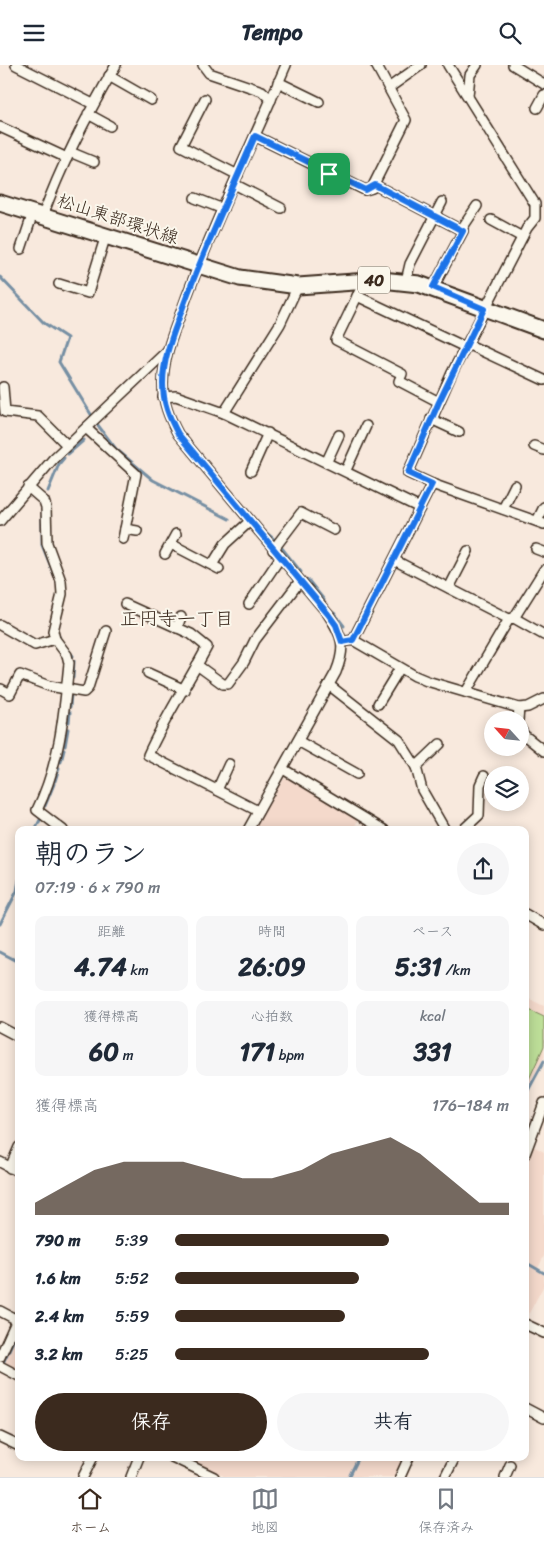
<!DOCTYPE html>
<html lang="ja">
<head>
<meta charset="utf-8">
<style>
  :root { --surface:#fff; --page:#f6f6f7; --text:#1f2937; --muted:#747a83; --line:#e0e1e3; --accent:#3b2a1e }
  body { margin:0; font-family:Sriracha,"Klee One",sans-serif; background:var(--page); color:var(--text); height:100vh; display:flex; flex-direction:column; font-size:19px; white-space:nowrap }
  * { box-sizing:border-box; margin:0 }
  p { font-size:16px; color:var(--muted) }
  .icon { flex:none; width:28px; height:28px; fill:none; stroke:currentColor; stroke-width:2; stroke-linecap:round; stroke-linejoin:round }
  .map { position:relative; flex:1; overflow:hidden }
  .details { position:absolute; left:15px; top:761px; width:514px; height:635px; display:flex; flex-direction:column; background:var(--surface); border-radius:10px; box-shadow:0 2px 12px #0003 }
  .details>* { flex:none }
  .needle { width:32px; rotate:297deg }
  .fabs { position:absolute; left:484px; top:646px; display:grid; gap:10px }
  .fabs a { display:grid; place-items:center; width:45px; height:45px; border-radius:50%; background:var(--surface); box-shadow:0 2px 12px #0003; font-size:25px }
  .pin { position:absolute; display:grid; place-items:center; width:42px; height:42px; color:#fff; margin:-21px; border-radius:10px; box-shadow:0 2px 8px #0006 }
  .round { display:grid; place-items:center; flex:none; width:52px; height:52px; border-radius:26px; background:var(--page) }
  .overview { display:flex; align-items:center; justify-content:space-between; height:85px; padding:0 20px }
  h1 { font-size:28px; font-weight:700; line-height:38px }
  .figures { display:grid; grid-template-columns:repeat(3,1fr); gap:8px; height:85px; padding:5px 20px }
  .figures div { display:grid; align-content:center; border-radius:10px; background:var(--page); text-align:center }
  .figures b { font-size:25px; font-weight:700 }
  .figures small { font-size:14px; font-weight:400 }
  .figures p { font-size:14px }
  .chart { height:140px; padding:10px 20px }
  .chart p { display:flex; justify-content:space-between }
  .chart svg { width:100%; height:90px; margin-top:5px; fill:var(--accent); opacity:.7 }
  .button { display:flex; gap:10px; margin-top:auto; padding:10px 20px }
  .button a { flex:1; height:58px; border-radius:30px; background:var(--accent); color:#fff; font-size:20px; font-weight:700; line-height:58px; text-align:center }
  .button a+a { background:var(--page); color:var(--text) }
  ul { padding:0 20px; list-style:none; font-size:16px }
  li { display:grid; grid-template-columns:80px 60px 1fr; align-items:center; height:38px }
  li i { height:12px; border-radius:6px; background:var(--accent) }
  header { display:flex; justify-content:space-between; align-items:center; height:65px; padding:0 20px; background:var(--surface); font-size:22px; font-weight:700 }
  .tabs { display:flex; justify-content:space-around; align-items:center; height:70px; border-top:1px solid var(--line); background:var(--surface); font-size:14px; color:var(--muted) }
  .tabs a { display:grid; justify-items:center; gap:2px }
  .tabs .current { color:var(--accent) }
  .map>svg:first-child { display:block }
</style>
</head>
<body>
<header><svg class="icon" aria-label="menu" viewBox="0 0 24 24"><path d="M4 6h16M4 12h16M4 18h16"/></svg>Tempo<svg class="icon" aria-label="search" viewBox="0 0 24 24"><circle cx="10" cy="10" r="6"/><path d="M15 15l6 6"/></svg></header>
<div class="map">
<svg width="544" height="1412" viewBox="0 0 544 1412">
  <rect width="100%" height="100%" fill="#f8e9dd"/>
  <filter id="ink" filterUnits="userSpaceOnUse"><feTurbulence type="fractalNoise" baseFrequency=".02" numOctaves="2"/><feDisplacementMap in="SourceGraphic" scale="10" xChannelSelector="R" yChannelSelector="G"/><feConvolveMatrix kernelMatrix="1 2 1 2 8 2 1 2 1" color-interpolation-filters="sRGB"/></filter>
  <g filter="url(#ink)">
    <!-- built -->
    <g fill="#f4d9cb">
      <polygon points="289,713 359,753 353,765 253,765 284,714"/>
      <polygon points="525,932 544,941 544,992 525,1027"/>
      <polygon points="533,1081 544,1087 544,1191 537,1205 544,1210 544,1220 525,1256 525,1098"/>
      <polygon points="19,1267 19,1308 3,1300"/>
      <polygon points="181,1393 405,1393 396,1412 226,1412"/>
    </g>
    <!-- green -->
    <polygon fill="#bdde98" stroke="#7c845b" points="525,943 544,952 544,981 525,1023"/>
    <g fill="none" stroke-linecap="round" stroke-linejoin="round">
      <!-- stream -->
      <g stroke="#768fa3" stroke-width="3">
        <polyline points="0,212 44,258 67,273 59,297 92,351"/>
        <polyline points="97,359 116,384 153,415 229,454"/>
        <polyline points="68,389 84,375"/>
        <polyline points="48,426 59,399 64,393"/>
        <polyline points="42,451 42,480 57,517"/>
        <polyline points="263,465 276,476"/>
        <polyline points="281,482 301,507"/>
        <polyline points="308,515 324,535"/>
        <polyline points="334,548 344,561"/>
        <polyline points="58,569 61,576 73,591"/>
        <polyline points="73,613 74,596"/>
        <polyline points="70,642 71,629"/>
        <polyline points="69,657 70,647"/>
        <polyline points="65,681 68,664"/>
        <polyline points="61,697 64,685"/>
        <polyline points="55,716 59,703"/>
        <polyline points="45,741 54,719"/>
        <polyline points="35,765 40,755"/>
        <polyline points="0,859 17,826 19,815"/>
        <polyline points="0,887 19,897"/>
        <polyline points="525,1031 544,996"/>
        <polyline points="525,1197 544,1208"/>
        <polyline points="2,1300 19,1263"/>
        <polyline points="349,1412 359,1392"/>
      </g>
      <!-- street casing -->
      <g stroke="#3b2a1e" stroke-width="12">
        <g id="street">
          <polyline points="16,0 93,39"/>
          <polyline points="203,0 209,8 262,26 271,35"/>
          <polyline points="448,0 535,139 535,153 527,163 452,308 408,408 432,419 544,459"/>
          <polyline points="513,0 544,19"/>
          <polyline points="109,11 151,35"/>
          <polyline points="278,17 319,37"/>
          <polyline points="390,22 421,0"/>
          <polyline points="468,31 470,10 477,0"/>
          <polyline points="205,34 181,81 238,110"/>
          <polyline points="537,43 544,30"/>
          <polyline points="88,49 110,61"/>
          <polyline points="0,62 67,93"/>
          <polyline points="255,71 365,125 372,123 406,55 376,0"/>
          <polyline points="70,87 94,97"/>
          <polyline points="234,119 281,143"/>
          <polyline points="375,120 463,166 433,223"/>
          <polyline points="195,133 223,144"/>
          <path d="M43,150C62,98 88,48 116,0"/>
          <polyline points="491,155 522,172"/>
          <polyline points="461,165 477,141"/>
          <polyline points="21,184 33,148"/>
          <polyline points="365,215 336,275 402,309 399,316 439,337"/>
          <polyline points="406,216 410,199 442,137"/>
          <polyline points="59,219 88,228 106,170"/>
          <polyline points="298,221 280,259 224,348 420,443"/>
          <polyline points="357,231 465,282"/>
          <polyline points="467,279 544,315"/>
          <polyline points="3,322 5,347 38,351 67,380"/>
          <polyline points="163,332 176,331 224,348"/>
          <polyline points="431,354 459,367"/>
          <polyline points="86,363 136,409 123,474"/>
          <polyline points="534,381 544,385"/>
          <polyline points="327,396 339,370"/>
          <polyline points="346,405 366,361"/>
          <polyline points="251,406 268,368"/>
          <path d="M28,422L44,436L46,442L47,478L61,516L62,529L53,566L55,574L67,590L69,598C64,649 60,698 37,745L63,765"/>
          <polyline points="503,444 515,420"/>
          <polyline points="0,456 54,393 167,286"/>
          <polyline points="537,456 544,442"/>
          <polyline points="125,464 137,466"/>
          <polyline points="171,479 219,504"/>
          <polyline points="536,484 544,487"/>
          <polyline points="273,485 301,448 334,465"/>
          <polyline points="165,489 176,469"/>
          <polyline points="394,495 509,554 466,627"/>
          <polyline points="212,500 225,479 249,457"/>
          <polyline points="449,523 468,486"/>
          <path d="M125,539L191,569L207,582C188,618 165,652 148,690L258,746"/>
          <polyline points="249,539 280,493"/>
          <polyline points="514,553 544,570"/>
          <polyline points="509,554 514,553 544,505"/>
          <polyline points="0,560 35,580 55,574"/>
          <polyline points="177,563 181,552"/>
          <polyline points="353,575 415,611 427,616 519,643 528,642 544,634"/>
          <polyline points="348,576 353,575 432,419"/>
          <polyline points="197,600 223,619 228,619 244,597 255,575 300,516"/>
          <polyline points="148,608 185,625"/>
          <polyline points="329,620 399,675 416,702 422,725 445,765"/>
          <polyline points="1,624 10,629 20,610 49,621 84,627 88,623 106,566"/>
          <polyline points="378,639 400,603"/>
          <polyline points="518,655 519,643"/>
          <polyline points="520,663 524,670 544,686"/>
          <polyline points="298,676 357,709"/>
          <polyline points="416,702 440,679"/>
          <polyline points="283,704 384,765"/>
          <polyline points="217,725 229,699"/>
          <path d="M248,765L336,607C346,582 343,571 328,549L178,369C169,352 163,338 163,319C163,288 177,260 187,231C216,153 253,77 286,0"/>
          <polyline points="463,765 479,750 480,720 484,711"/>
          <polyline points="525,849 544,860"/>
          <polyline points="0,962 19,972"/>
          <polyline points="525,1089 544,1038"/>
          <polyline points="0,1097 19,1107"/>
          <polyline points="10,1103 19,1082"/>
          <polyline points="0,1246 17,1255"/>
          <polyline points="525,1259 544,1268"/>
          <polyline points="0,1292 19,1250"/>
          <polyline points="0,1301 19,1311"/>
          <polyline points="525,1343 544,1353"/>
          <polyline points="0,1372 19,1381"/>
          <polyline points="172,1392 214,1412"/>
          <polyline points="83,1412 93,1392"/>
          <polyline points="131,1412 139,1392"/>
          <polyline points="400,1412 409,1392"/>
          <polyline points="445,1412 455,1392"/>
          <polyline points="505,1412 510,1400"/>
        </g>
      </g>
      <!-- primary casing -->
      <g stroke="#3b2a1e" stroke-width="19">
        <polyline id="primary" points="0,138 240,213 298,221 382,215 419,219 544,265"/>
      </g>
      <!-- street -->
      <use href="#street" stroke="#fbf7ec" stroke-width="9"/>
      <!-- primary -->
      <use href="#primary" stroke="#fbf7ec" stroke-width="15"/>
    </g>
  </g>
  <g fill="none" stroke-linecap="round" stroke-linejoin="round" filter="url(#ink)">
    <!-- route casing -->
    <g stroke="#fff" stroke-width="10">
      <path id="route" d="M255,71L366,125L375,120L463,166L433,222L484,244L439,337L408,408L432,419L353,575L342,577L336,560L328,549L178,369C169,352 163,338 163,319C163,290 175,265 184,239C205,182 231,127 255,71Z"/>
    </g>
    <!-- route -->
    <use href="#route" stroke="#1a73e8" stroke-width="6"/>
  </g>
  <g text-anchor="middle" stroke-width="4" stroke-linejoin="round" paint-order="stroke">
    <!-- shield labels -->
    <rect fill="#fbf7ec" stroke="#75685c" stroke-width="1" x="358" y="201.5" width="32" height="27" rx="4"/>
    <g font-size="16" font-weight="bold" fill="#3b2a1e">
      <text x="374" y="221">40</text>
    </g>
    <!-- street labels -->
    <g font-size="18" fill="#3b2a1e" stroke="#fbf7ec">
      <text transform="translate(118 154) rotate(18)" y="6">松山東部環状線</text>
    </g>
    <!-- neighbourhood labels -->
    <g font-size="19" fill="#3b2a1e" stroke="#fbf7ec">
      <text x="177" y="560">正円寺一丁目</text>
    </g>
  </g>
</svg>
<div class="fabs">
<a><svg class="needle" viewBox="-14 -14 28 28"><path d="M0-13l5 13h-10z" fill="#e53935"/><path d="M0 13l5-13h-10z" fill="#747a83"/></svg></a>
<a><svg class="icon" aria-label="layers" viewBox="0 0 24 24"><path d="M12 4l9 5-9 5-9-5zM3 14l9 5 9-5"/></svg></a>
</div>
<div class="pin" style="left:329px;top:109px;background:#1e9e55"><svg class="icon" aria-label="arrive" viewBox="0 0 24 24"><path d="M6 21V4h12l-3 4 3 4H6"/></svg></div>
<section class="details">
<div class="overview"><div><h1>朝のラン</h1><p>07:19 · 6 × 790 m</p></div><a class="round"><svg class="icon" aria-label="share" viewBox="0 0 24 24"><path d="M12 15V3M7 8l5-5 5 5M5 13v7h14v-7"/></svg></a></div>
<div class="figures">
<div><p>距離</p><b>4.74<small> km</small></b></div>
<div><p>時間</p><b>26:09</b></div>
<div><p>ペース</p><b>5:31<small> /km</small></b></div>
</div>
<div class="figures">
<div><p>獲得標高</p><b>60<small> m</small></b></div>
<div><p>心拍数</p><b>171<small> bpm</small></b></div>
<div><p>kcal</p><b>331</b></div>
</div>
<div class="chart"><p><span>獲得標高</span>176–184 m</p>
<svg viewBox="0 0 160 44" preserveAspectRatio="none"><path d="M0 44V38L10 30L20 22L30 18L40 18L50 18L60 22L70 26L80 26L90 22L100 14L110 10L120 6L130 14L140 26L150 38L160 38V44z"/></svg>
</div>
<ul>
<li><b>790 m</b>5:39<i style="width:64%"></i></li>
<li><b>1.6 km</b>5:52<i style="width:55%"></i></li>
<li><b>2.4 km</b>5:59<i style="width:51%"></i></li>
<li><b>3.2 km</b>5:25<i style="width:76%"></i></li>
</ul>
<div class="button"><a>保存</a><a>共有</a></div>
</section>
</div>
<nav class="tabs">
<a class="current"><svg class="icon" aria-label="home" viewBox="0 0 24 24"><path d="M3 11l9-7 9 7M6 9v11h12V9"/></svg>ホーム</a>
<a><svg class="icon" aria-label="map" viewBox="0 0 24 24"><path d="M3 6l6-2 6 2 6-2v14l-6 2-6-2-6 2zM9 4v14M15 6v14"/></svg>地図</a>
<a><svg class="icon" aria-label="saved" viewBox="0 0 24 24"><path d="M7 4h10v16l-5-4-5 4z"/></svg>保存済み</a>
</nav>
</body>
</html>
